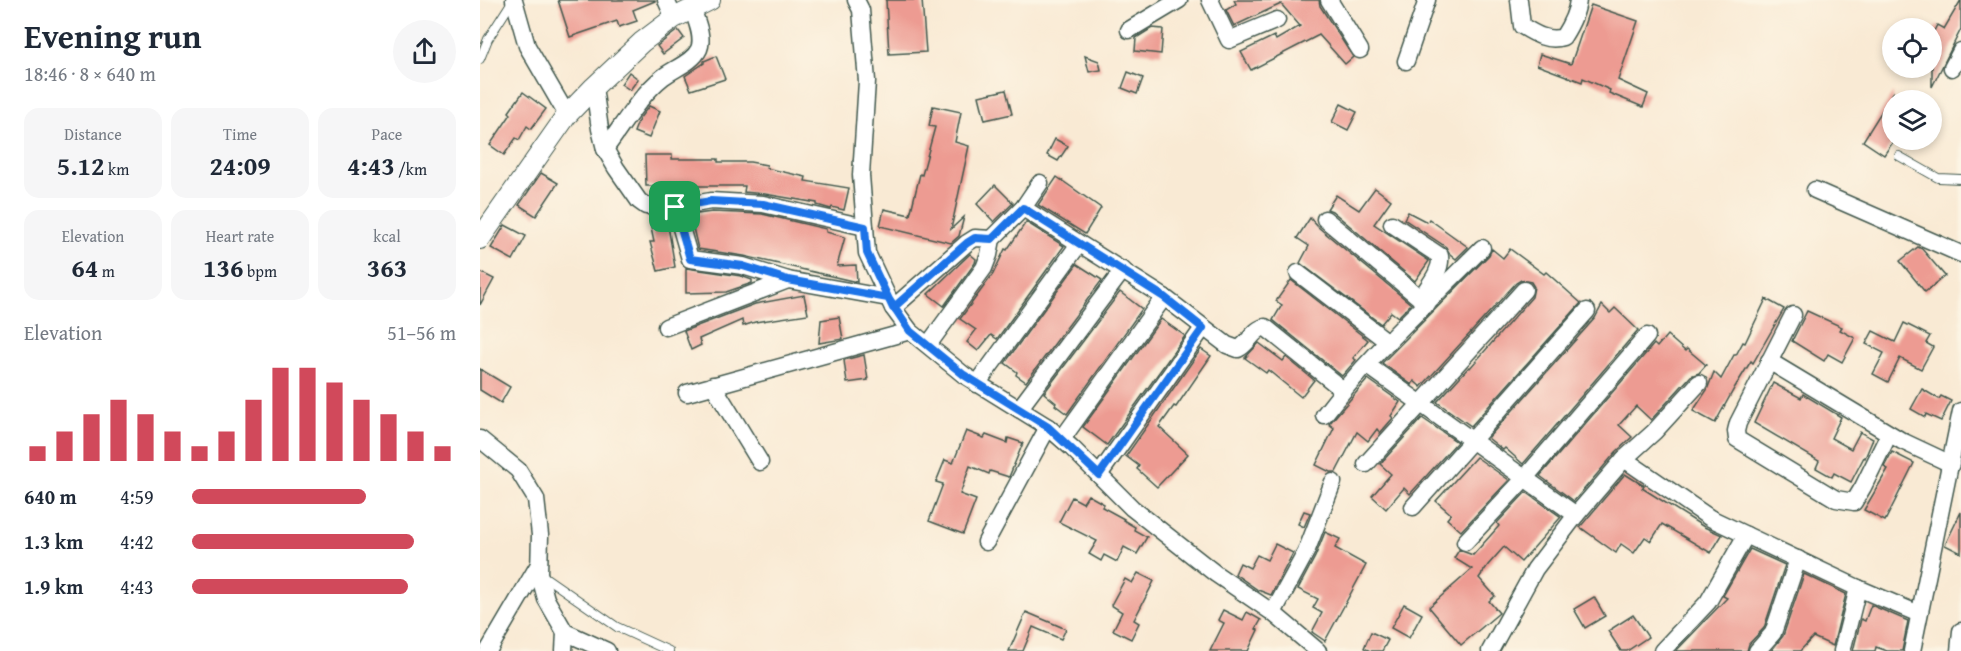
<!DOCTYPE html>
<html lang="en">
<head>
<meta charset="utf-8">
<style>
  :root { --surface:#fff; --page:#f6f6f7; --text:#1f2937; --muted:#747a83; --accent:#d1495b }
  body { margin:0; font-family:"Gentium Book Plus",serif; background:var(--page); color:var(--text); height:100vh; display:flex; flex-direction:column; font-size:22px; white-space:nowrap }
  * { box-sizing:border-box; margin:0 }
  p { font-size:20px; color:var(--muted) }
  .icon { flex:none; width:33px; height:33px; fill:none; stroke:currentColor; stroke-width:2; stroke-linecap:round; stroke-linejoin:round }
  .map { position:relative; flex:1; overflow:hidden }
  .sheet { display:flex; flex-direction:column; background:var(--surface); width:480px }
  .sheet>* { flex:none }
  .fabs { position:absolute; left:1402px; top:18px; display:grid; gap:12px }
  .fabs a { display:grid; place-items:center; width:60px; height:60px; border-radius:50%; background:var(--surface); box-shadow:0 3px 9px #0003; font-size:30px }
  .pin { position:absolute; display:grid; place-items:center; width:51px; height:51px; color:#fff; margin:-26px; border-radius:12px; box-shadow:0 3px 9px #0006 }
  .round { display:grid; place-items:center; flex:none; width:63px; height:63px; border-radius:32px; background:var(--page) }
  .summary { display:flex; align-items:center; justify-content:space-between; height:102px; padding:0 24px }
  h1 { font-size:33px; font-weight:600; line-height:45px }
  .metrics { display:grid; grid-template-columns:repeat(3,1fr); gap:9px; height:102px; padding:6px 24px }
  .metrics div { display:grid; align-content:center; border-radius:15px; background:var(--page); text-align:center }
  .metrics b { font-size:26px; font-weight:600 }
  .metrics small { font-size:16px; font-weight:400 }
  .metrics p { font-size:16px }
  .chart { height:168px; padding:12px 24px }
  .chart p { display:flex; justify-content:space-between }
  .chart svg { width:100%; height:108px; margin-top:6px; stroke:var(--accent); stroke-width:6 }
  ul { padding:0 24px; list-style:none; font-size:20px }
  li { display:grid; grid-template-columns:96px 72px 1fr; align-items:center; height:45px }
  li i { height:15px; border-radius:8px; background:var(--accent) }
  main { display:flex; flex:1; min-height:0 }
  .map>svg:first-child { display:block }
</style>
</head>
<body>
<main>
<section class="sheet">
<div class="summary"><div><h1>Evening run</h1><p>18:46 · 8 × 640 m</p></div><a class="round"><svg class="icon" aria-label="share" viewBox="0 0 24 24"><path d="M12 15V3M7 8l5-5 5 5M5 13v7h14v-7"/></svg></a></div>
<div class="metrics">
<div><p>Distance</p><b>5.12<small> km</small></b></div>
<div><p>Time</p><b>24:09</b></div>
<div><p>Pace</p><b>4:43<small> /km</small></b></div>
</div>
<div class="metrics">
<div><p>Elevation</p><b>64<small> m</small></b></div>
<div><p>Heart rate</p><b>136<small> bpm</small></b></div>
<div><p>kcal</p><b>363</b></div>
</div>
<div class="chart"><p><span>Elevation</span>51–56 m</p>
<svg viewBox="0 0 160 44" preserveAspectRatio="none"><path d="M5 44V38M15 44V32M25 44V25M35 44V19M45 44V25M55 44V32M65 44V38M75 44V32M85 44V19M95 44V6M105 44V6M115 44V12M125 44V19M135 44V25M145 44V32M155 44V38"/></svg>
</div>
<ul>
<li><b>640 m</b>4:59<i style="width:66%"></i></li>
<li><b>1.3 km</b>4:42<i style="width:84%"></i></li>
<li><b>1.9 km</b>4:43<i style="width:82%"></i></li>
</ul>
</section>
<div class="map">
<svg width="1481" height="651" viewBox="0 0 1481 651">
  <rect width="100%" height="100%" fill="#fcf5e5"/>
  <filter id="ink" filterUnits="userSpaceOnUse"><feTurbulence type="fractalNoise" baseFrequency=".0167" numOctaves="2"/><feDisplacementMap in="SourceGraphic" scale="12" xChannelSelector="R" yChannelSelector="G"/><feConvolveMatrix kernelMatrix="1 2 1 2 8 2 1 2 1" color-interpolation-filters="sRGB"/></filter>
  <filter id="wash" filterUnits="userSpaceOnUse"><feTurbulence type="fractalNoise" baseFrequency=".008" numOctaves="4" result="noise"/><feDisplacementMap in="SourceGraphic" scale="24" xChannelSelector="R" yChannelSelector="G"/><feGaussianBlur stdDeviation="1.35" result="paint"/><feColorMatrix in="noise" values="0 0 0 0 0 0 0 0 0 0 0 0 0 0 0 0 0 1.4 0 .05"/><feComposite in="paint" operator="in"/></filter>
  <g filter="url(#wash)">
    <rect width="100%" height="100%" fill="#f9ead4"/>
    <g id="blocks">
      <!-- building -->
      <g fill="#ed9b92">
        <polygon points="78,0 175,0 175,1 153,10 157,21 139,27 137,21 90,37"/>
        <polygon points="406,0 442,0 446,52 409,54"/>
        <polygon points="754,0 839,0 840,6 873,57 865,64 839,35 771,70 761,52 794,36 796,40 820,26 801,4 754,26 746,10 756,4"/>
        <polygon points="1481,0 1481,29 1452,87 1452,35 1457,25 1464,29"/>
        <polygon points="1111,5 1158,21 1138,80 1168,94 1163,107 1129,93 1130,90 1103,78 1102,82 1057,65 1060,54 1091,64"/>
        <polygon points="672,28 683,29 681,54 655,51 656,38"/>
        <polygon points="198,30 204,38 183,54 177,46"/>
        <polygon points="236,56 245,79 211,90 205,76 224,63 224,61"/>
        <polygon points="605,56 619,61 621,70 609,72"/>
        <polygon points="149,72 158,79 150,90 141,84"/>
        <polygon points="648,72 663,78 657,94 642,88"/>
        <polygon points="526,90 532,114 505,120 499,96"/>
        <polygon points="43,92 66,109 51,129 47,126 39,140 36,138 24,155 10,145 31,114 29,112"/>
        <polygon points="1413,93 1413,142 1404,155 1383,141"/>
        <polygon points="861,104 877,112 868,130 852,122"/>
        <polygon points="169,106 180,111 169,138 154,132 159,119"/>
        <polygon points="453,106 481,112 475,142 489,146 471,229 484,217 479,236 471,243 400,226 404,209 430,215 440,174 442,175 455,127 449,126"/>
        <polygon points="575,139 588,146 578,161 567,155"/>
        <polygon points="165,155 192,155 192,159 238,159 238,162 270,162 287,165 286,168 326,177 325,181 369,188 364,210 352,207 351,209 337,205 337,203 285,194 264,192 265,186 166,186"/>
        <polygon points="61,173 78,183 56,216 39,205"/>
        <polygon points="577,177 621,208 605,234 558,205"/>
        <polygon points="515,185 533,203 514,222 497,204"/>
        <polygon points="895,188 911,200 894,224 949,261 935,281 852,211 847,209 856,195 879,210"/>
        <polygon points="232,212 282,214 346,229 346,232 365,237 357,266 376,265 377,282 264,256 218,249 210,215"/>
        <polygon points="928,212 947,222 949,219 988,247 976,259 970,254 966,247 924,219"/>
        <polygon points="830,218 838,227 931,304 918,317 911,312 901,324 820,263 829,246 817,238"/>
        <polygon points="187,220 195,267 178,271 170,242 174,242 170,223"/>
        <polygon points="546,222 584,246 517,339 511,335 498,351 487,342 496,330 480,319 513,274 525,249 527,250"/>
        <polygon points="25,225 46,236 33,260 11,248"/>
        <polygon points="1438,247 1442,249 1465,276 1445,292 1420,261"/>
        <polygon points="1012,249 1023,258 1030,249 1064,274 1066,272 1101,303 991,426 957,402 989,367 990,368 1052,297 1054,287 1051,282 1041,280 1036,283 941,387 934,381 932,385 902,363 1009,255"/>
        <polygon points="490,254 496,259 495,263 464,306 448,294"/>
        <polygon points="597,264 622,280 546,382 536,375 537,372 525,363"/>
        <polygon points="206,268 261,276 272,280 272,283 246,292 206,293"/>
        <polygon points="0,272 14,279 0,305"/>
        <polygon points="811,280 888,340 873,358 876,360 862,376 793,320 802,305 796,301"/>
        <polygon points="640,292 662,309 587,414 575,405 576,403 564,393"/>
        <polygon points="324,295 328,314 275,322 263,326 262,320 219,339 221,345 211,350 204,331 275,304"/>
        <polygon points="1286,299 1304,309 1273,363 1271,361 1255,387 1235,423 1213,411 1227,390 1234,372 1241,379 1254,355 1256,355 1263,342 1265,343"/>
        <polygon points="1122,305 1130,313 1135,308 1158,330 1043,464 1025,448 1023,450 1008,438 1115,318"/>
        <polygon points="1327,311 1362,327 1360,330 1375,338 1362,362 1348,354 1344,361 1312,341"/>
        <polygon points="359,317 363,339 339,343 341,320"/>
        <polygon points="681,319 705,336 627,445 603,427"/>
        <polygon points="1424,323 1450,336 1446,343 1453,347 1441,369 1420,358 1408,382 1393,374 1404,353 1386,344 1393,331 1415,342"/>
        <polygon points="1187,335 1205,351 1207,349 1226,365 1219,373 1211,376 1171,420 1156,406 1139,425 1152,437 1136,452 1094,501 1060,476 1174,344 1177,347"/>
        <polygon points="779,343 803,361 806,357 834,380 821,397 788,370 786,373 765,358"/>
        <polygon points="721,349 731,356 696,407 694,406 679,427 708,454 677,487 657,469 659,466 646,456"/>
        <polygon points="384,355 388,380 367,383 364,360"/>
        <polygon points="0,369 30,387 21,403 0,390"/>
        <polygon points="888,379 920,402 911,416 913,418 900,433 897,429 888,441 877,432 856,472 850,472 836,465 854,428 849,424"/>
        <polygon points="1293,383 1321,398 1323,394 1361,417 1351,438 1371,449 1380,432 1393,439 1385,458 1384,457 1371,482 1354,473 1352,477 1336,468 1339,461 1274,423"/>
        <polygon points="1442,389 1459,399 1461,396 1471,401 1461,421 1446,414 1445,417 1431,409"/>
        <polygon points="942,418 977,442 930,494 924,488 906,509 892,496 911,474 900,464"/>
        <polygon points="486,431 504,438 506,435 527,443 528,438 543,443 529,477 510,471 509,474 490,466 480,494 496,500 483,534 449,521 463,484 456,482 465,460 473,463"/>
        <polygon points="1412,452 1434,463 1405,521 1384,510 1408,469 1404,467"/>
        <polygon points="996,457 1029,480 981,531 967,519 971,514 956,501"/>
        <polygon points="1145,474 1164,486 1162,488 1224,527 1242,535 1231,553 1182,524 1171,541 1165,537 1154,553 1141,544 1136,553 1100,527"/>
        <polygon points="1046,492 1081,517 1041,562 1024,547 1008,565 999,578 1015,596 1009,601 1019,613 981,645 949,607 992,569 974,558 979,550 993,555 1019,526 1017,523"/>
        <polygon points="608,495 624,504 622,507 644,519 643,520 655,527 654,530 667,537 657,554 644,547 637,562 624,555 621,561 609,554 617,541 579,522 592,497 603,503"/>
        <polygon points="824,511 830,513 824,527 818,524"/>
        <polygon points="1481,512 1481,553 1465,545"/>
        <polygon points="845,532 860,539 855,548 886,565 845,641 832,632 842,613 833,608 838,599 818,589 835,557"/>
        <polygon points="795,544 813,553 791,595 778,590 755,574 760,563 770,568 777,555 787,560"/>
        <polygon points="1270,549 1305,565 1284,628 1269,644 1267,651 1196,651 1247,598 1243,596"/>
        <polygon points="658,573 674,581 654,620 659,623 651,639 633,630 642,612 631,605 645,579 652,583"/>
        <polygon points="1324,574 1366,594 1353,646 1333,637 1320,651 1291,651 1303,636"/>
        <polygon points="1114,597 1125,616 1105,628 1094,609"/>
        <polygon points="924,604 942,614 929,638 911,628"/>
        <polygon points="1391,605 1428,621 1422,651 1407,651 1396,647 1395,651 1373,651 1381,619 1385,621"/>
        <polygon points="743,610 763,620 767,612 781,620 776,629 778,630 768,651 730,651 744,623 738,620"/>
        <polygon points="546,612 586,629 581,639 553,627 543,651 529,651"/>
        <polygon points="1153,615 1168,637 1147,651 1141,651 1128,631"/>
        <polygon points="891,632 908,640 902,651 890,651 884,648"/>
      </g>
    </g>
  </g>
  <g filter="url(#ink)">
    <use href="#blocks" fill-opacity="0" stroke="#40574c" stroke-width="1.5"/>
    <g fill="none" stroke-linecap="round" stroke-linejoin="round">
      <!-- service casing -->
      <g stroke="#40574c" stroke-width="10">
        <g id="service">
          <polyline points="0,59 8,39 33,0"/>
          <polyline points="1419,156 1458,178 1481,179"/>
          <polyline points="62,575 137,627 189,651"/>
        </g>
      </g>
      <!-- minor casing -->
      <g stroke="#40574c" stroke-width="19">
        <g id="minor">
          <polyline points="34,0 47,46 87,115"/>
          <polyline points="186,0 194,18"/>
          <polyline points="376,0 381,10 387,81 381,175 387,253 413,308 430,331 484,375 568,427 592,448 652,508 736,574 793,613 838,651"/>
          <polyline points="730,0 749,40 797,20"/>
          <polyline points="849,0 880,50"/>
          <path d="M1039,0L1042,26C1055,34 1068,42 1083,37C1090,26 1097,13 1098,0"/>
          <polyline points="649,30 699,0"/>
          <polyline points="926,61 947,0"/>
          <polyline points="1472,68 1481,51"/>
          <polyline points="114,87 120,129 125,149 136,168 159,201 166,206 195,207 231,201 283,204 385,227"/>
          <path d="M125,149C143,125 160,95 183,77C195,68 213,62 219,49C224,37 216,20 212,8"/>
          <polyline points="1335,190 1481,254"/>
          <polyline points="195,207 210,259 263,266 308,280 408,298"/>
          <path d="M543,208L684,297L747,345L758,349C769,344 773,329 785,327L863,390"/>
          <polyline points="845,219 947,304"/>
          <path d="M912,224L960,256C962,271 948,286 940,299"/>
          <polyline points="818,273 908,342"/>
          <polyline points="413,308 487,243 495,238 512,239"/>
          <polyline points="1313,315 1258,423 1256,431 1257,439 1356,499 1374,502 1383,487 1409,434"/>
          <polyline points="186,327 308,280"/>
          <polyline points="448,345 504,268 509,255 512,239 543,208 560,183"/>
          <polyline points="1289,361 1422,441 1471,464"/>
          <polyline points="887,365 1096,515"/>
          <polyline points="497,384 599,244"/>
          <polyline points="233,385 280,462"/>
          <polyline points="207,393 430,331"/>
          <polyline points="539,409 643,270"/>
          <path d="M844,415C890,354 948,303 1002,248"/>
          <polyline points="0,439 38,470 56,499 60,535 59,573 66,599 85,632 127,651"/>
          <polyline points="582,439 684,297"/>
          <polyline points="1144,459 1230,518 1378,588 1439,614"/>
          <polyline points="886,464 1044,290"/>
          <polyline points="619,475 723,328"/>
          <polyline points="933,507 1107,311"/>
          <polyline points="506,542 568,427"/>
          <polyline points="985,542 1044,479 1167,336"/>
          <polyline points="793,613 826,552 853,482"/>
          <polyline points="8,651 58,566"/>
          <polyline points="84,651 85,632"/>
          <polyline points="1010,651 1055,569 1096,515 1144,459 1174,432 1219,383"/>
          <polyline points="1182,651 1228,602 1266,535"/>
          <polyline points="1277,651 1293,633 1318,559"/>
          <polyline points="1362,651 1378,588"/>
          <polyline points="1432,651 1481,411"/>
          <polyline points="1479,651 1481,631"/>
        </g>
      </g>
      <!-- tertiary casing -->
      <g stroke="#40574c" stroke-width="22">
        <polyline id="tertiary" points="0,239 87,115 114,87 162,42 194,18 230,0"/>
      </g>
      <!-- service -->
      <use href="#service" stroke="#fff" stroke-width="8"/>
      <!-- minor -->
      <use href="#minor" stroke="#fff" stroke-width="16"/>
      <!-- tertiary -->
      <use href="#tertiary" stroke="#fff" stroke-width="20"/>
    </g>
  </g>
  <g fill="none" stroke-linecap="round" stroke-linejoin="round" filter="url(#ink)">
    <!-- route casing -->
    <g stroke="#fff" stroke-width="12">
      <polyline id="route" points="195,207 210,259 263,266 308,280 408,298 430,331 484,375 568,427 619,475 723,328 684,297 543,208 512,239 495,238 487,243 413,308 387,253 385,227 283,204 231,201 195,207"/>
    </g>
    <!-- route -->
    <use href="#route" stroke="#1a73e8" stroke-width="8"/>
  </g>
</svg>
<div class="fabs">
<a><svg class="icon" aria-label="locate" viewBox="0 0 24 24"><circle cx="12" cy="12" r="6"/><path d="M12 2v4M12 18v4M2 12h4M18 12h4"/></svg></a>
<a><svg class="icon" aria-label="layers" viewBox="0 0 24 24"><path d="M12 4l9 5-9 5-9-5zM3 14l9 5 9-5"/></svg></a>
</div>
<div class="pin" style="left:195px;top:207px;background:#1e9e55"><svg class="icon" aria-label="arrive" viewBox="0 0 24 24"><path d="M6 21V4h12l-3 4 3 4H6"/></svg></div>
</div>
</main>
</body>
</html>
